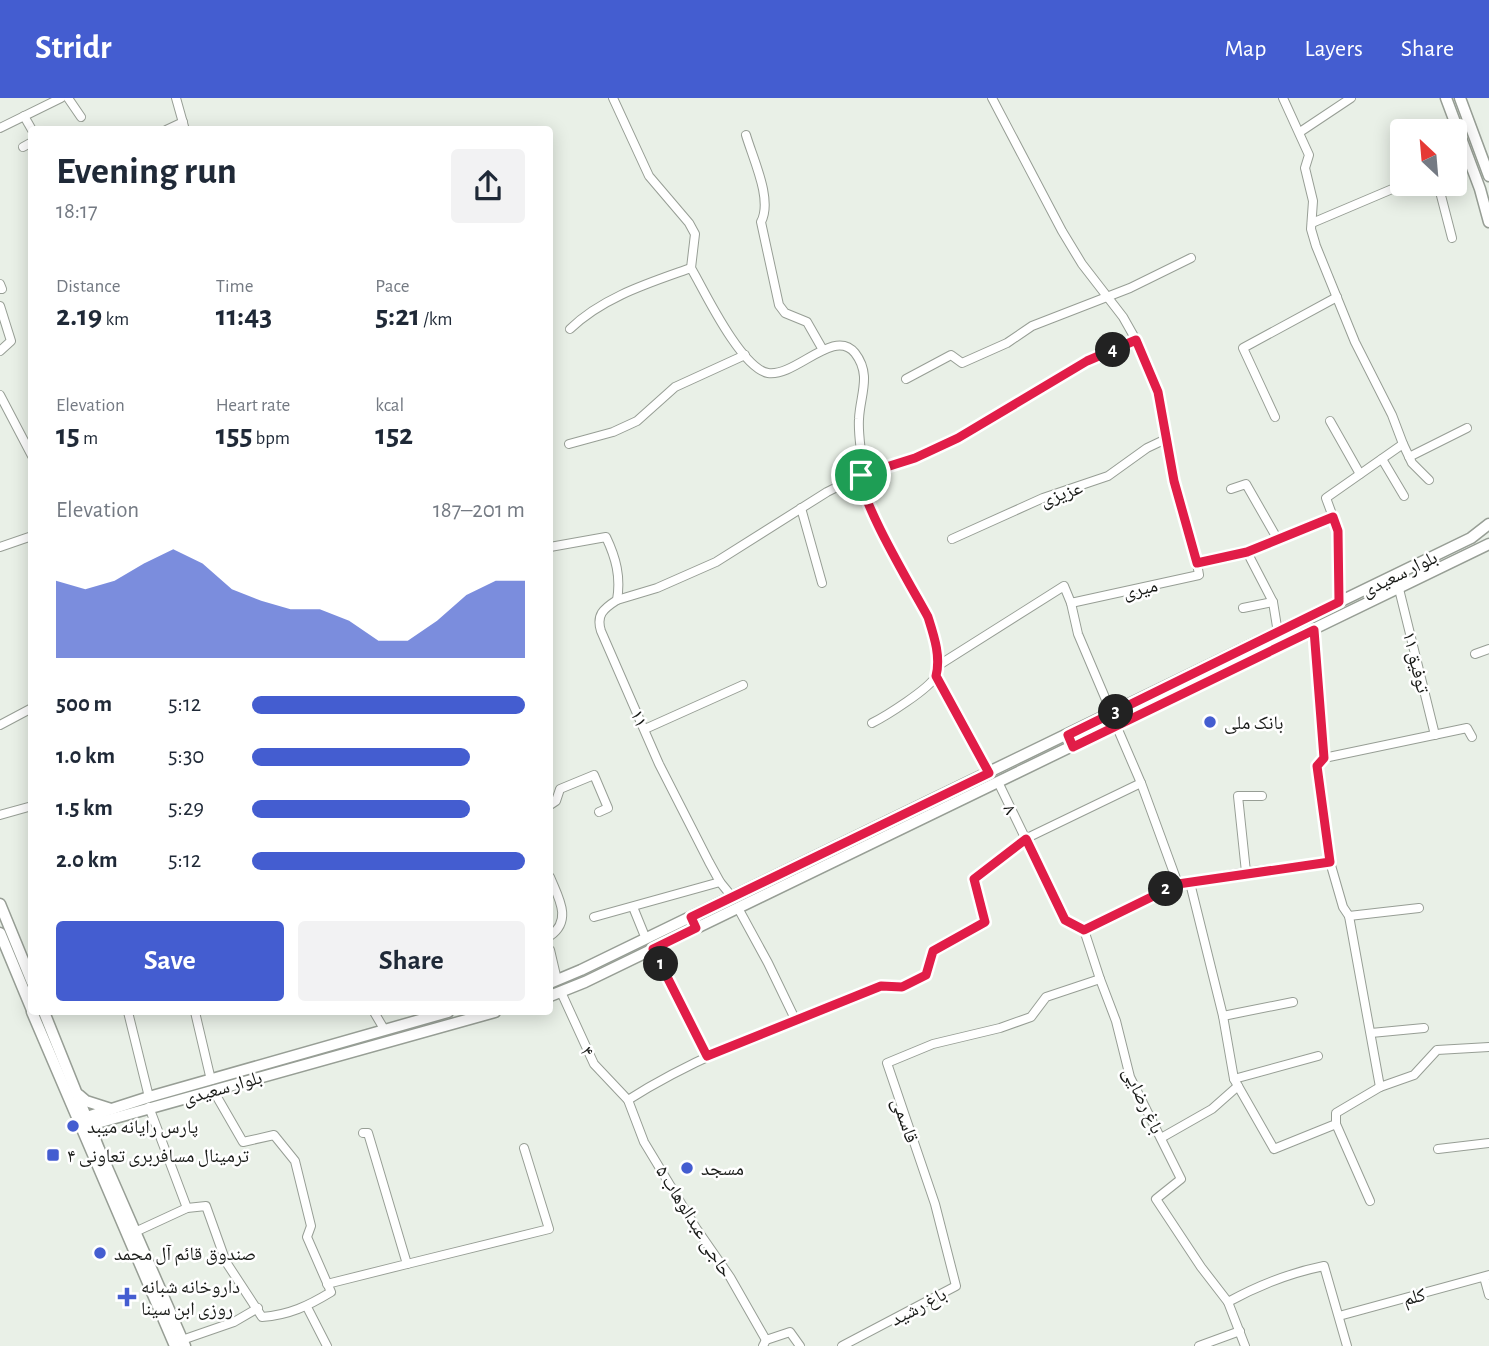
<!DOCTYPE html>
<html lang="en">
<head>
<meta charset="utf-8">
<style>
  :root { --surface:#fff; --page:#f2f2f3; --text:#1f2937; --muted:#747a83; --accent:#445dd0 }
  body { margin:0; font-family:"Alegreya Sans","Noto Naskh Arabic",sans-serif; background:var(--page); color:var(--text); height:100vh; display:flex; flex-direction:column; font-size:26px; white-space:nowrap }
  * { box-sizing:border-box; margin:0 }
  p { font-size:23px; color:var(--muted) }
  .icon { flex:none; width:38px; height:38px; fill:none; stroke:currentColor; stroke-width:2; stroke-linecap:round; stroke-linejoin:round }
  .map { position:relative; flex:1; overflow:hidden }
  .side { position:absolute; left:28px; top:28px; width:525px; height:889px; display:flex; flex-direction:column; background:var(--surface); border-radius:7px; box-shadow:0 4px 18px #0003 }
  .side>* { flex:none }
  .needle { width:46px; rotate:334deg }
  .buttons { position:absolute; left:1390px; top:21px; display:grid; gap:14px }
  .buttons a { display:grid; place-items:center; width:77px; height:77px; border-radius:7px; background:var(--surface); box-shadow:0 4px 18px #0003; font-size:35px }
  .pin { position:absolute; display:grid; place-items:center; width:60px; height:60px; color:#fff; margin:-30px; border:4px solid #fff; border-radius:50%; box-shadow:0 2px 7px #0007 }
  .km { position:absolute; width:35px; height:35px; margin:-18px; border-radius:50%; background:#222; color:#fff; font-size:19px; line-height:35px; text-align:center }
  .round { display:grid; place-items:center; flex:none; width:74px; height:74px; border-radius:7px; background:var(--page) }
  .headline { display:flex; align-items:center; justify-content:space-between; height:119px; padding:0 28px }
  h1 { font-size:38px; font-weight:700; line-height:52px }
  .metrics { display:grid; grid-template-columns:repeat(3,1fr); gap:10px; height:119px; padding:7px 28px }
  .metrics div { display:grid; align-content:center }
  .metrics b { font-size:30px; font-weight:700 }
  .metrics small { font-size:19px; font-weight:400 }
  .metrics p { font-size:19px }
  .chart { height:196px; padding:14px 28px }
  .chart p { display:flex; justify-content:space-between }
  .chart svg { width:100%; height:126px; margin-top:7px; fill:var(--accent); opacity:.7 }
  .action { display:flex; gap:14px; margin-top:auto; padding:14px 28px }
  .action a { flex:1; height:80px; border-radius:7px; background:var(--accent); color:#fff; font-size:28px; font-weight:700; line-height:80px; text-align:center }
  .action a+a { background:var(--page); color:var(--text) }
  ul { padding:0 28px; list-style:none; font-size:23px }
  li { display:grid; grid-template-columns:112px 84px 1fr; align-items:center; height:52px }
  li i { height:18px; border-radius:9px; background:var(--accent) }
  header { display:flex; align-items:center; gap:42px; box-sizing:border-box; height:98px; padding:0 35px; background:var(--accent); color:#fff }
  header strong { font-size:33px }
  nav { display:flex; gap:38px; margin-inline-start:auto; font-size:24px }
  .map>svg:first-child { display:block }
</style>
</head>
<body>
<header>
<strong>Stridr</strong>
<nav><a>Map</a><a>Layers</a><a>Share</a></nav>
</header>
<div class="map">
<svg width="1489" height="1248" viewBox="0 0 1489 1248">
  <rect width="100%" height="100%" fill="#e9f0e7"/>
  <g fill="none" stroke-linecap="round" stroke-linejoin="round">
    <!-- street casing -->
    <g stroke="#979e95" stroke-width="10">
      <g id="street">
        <polyline points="68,0 81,19"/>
        <polyline points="176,0 185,32"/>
        <path d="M613,0L649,78L689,125L695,136L691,170L696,179C708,201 743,271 768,275C796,279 834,229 855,255C872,277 860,297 859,321C858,335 861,350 862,364C862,371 860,378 861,385C863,400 874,416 880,429C896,459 912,489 928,519L934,536L939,567"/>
        <polyline points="992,0 1062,133 1082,166 1123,219 1136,242 1158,294 1173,383 1197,465"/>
        <polyline points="1283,0 1309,57 1305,70 1313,103 1311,131 1316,148 1355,244 1392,317 1403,346 1412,365 1429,382"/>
        <polyline points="24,18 32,32"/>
        <polyline points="0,30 61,0"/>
        <polyline points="166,32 183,24"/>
        <polyline points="1300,34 1351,0"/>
        <path d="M746,37C753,61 773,102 761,124L779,207L785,215L807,224L823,252"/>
        <polyline points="23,49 32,44"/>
        <polyline points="1454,64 1467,59"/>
        <polyline points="1438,86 1452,140"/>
        <polyline points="1312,125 1404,86"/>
        <polyline points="0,186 2,191 0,191"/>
        <polyline points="0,208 11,243 0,253"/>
        <path d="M570,231C603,199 649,185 691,170"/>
        <polyline points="906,281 951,257 962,265 1007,245 1032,228 1130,190 1191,160"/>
        <polyline points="0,297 32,358"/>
        <polyline points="1275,319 1243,250 1337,199"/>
        <polyline points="1330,323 1360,376"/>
        <polyline points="569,346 613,334 637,323 675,289 745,257"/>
        <polyline points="1409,359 1467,330"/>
        <polyline points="1382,361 1404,398"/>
        <polyline points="1231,391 1246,386 1278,442"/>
        <polyline points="801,410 822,485"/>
        <polyline points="1333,419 1338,433 1339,504"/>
        <polyline points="952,441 1043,400 1108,378 1147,350 1166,341"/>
        <polyline points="0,449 32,438"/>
        <path d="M550,449L606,439C616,460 621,479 617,502C603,511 596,517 601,533L659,666L709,764L720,784L733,800"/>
        <polyline points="1247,454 1273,504 1278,535"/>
        <polyline points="1399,491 1435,637"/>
        <polyline points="617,502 657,490 716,464 827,394 861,377 915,360 958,340 1087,263 1136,242"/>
        <polyline points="1071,505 1078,536 1112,616"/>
        <polyline points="1243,510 1273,504"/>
        <polyline points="1475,556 1489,551"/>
        <polyline points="936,578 989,675"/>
        <path d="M872,625C886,618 929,591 936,578C937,575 938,571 939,567L1064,488L1071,505L1199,477L1197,465L1247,454L1333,419L1326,400L1403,346"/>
        <polyline points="0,627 32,610"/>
        <polyline points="1116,627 1141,685 1178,786"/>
        <polyline points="645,631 743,587"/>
        <polyline points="1324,660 1467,630 1472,639"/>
        <polyline points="999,686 1065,822 1084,832 1100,881 1116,923 1130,979 1181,1081 1156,1101 1201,1169 1228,1204 1245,1248"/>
        <polyline points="550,707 556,703 560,691 594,677 608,710 599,714"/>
        <polyline points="0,717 32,708"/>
        <polyline points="1330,764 1343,809 1349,818 1380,989 1414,977 1437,952 1489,949"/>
        <polyline points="1246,774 1330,764 1317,668 1324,660 1314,532"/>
        <path d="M550,779C558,799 573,822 550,838"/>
        <polyline points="1190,785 1223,918 1234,981 1274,1051 1336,1026 1336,1015 1380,989"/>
        <polyline points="633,809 646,841"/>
        <polyline points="738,810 768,865 796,923"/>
        <polyline points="1349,818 1419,810"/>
        <polyline points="594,819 720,784"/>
        <polyline points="1084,832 1178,786 1246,774 1238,698 1262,698"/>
        <polyline points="654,851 707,958"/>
        <polyline points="550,852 557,882"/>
        <polyline points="561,894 594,966 628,1002 644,1044 696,1130 730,1179 766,1242"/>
        <polyline points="128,914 149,999"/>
        <polyline points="195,914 211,982"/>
        <polyline points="374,914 384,931"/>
        <polyline points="1223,918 1293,904"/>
        <polyline points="1371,935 1424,930"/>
        <polyline points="1234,981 1318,958"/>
        <path d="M628,1002C706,952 796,923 881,888L902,889L926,877L933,853L985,824L974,781L1025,741L1141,685"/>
        <polyline points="149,1009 187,1110"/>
        <polyline points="1336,1026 1370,1103"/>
        <polyline points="1161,1040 1212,1011 1238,988"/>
        <polyline points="1438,1051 1489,1045"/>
        <path d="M135,1134L187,1110L206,1108L226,1164L262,1219C289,1217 308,1208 331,1194L307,1139L311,1128L295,1063L274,1037L243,1044L213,992"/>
        <polyline points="407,1166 549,1131 524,1050"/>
        <polyline points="1484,1179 1489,1197"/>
        <polyline points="327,1186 407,1166 368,1035 363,1035"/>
        <path d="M1228,1204C1259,1187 1289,1175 1324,1168L1347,1248"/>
        <polyline points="307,1209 327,1248"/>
        <polyline points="1339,1218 1489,1177"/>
        <polyline points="182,1242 234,1224 258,1210"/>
        <polyline points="763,1248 766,1242 790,1234 800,1248"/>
        <polyline points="842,1248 956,1188 935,1106 887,965 933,946 1000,930 1031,919 1046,899 1100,881"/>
        <polyline points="1199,1248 1240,1233"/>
      </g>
    </g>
    <!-- secondary casing -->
    <g stroke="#979e95" stroke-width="13">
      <g id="secondary">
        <polyline points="1446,0 1480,91 1489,124"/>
        <polyline points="1460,0 1489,78"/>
        <polyline points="0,806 32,884"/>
        <polyline points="0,835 32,912"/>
        <polyline points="550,885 581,872 1471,440 1489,426"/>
        <polyline points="550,898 585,884 1489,446"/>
        <polyline points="32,914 175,1248"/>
        <polyline points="44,914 99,1051 185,1248"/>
        <polyline points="79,997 86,1003 111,1011"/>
        <polyline points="79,1027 90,1027 495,914"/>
        <polyline points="79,1027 87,1019 149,999 448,914"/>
      </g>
    </g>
    <!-- street -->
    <use href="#street" stroke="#fff" stroke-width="8"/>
    <!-- secondary -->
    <use href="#secondary" stroke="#fff" stroke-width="10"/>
  </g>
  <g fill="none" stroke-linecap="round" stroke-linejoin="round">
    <!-- route casing -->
    <g stroke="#fff" stroke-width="14">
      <path id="route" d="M1136,242L1158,294L1174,383L1197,465L1247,454L1333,419L1338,433L1339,504L1068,637L1073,649L1314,532L1324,660L1317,668L1330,764L1178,786L1084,832L1065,822L1026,741L974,781L985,824L933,853L926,877L902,889L881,888L707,958L653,851L696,830L691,819L989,675L936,578C941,558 934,538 928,519C914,493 858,400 861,377L915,360L958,340L1087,263Z"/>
    </g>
    <!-- route -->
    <use href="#route" stroke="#e11d48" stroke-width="9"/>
  </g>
  <!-- markers -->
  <g fill="#445dd0" stroke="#fff" stroke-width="2.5">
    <circle cx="1210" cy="624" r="7"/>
    <circle cx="73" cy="1028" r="7"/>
    <rect x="46" y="1050" width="14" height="14" rx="3.5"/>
    <circle cx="687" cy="1070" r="7"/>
    <circle cx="100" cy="1155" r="7"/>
    <path d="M123.5 1188.5h7v7h7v7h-7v7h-7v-7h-7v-7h7z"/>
  </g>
  <g text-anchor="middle" stroke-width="5" stroke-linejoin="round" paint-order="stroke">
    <!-- street labels -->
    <g font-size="19" fill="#181a17" stroke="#fff">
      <text transform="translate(1061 395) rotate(-19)" y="7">عزیزی</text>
      <text transform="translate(1399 475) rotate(-26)" y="7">بلوار سعیدی</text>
      <text transform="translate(1140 490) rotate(-13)" y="7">میری</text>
      <text transform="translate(1417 564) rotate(76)" y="7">توفیق ۱۱</text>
      <text transform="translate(640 620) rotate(67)" y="7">۱۱</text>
      <text transform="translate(1011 711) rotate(64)" y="7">۸</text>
      <text transform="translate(588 953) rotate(64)" y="7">۴</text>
      <text transform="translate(222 989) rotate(-16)" y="7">بلوار سعیدی</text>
      <text transform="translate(1144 1002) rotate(65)" y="7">باغ رضایی</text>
      <text transform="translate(906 1022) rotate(71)" y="7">قاسمی</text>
      <text transform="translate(695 1123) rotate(58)" y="7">حاجی عبدالوهاب ۵</text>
      <text transform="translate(1414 1198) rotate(-15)" y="7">کلم</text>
      <text transform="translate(918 1208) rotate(-28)" y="7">باغ رشید</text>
    </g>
    <!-- poi labels -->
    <g font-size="19" fill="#181a17" stroke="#fff" text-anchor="start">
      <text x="1224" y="631">بانک ملی</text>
      <text x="87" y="1035">پارس رایانه میبد</text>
      <text x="67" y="1064">ترمینال مسافربری تعاونی ۴</text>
      <text x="701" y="1077">مسجد</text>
      <text x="114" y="1162">صندوق قائم آل محمد</text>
      <text x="141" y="1195">داروخانه شبانه<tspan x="141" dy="22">روزی ابن سینا</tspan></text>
    </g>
  </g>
</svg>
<div class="buttons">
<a><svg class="needle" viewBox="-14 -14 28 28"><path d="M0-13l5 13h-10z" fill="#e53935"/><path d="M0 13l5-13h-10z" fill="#747a83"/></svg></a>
</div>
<div class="pin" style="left:861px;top:377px;background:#1e9e55"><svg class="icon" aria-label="arrive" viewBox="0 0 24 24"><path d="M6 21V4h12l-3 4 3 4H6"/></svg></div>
<b class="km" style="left:661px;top:866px">1</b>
<b class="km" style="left:1166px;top:791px">2</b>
<b class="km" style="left:1116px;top:614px">3</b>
<b class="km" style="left:1113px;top:252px">4</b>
<section class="side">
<div class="headline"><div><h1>Evening run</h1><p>18:17</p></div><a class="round"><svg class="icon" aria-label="share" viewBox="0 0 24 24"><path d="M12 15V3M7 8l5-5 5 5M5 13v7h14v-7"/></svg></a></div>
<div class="metrics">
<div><p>Distance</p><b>2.19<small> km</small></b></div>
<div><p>Time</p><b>11:43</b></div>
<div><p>Pace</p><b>5:21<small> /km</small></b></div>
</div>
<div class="metrics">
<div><p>Elevation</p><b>15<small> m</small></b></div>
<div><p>Heart rate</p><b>155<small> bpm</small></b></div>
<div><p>kcal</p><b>152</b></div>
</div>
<div class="chart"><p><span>Elevation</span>187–201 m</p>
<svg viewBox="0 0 160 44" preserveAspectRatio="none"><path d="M0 44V17L10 20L20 17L30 11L40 6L50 11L60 20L70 24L80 27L90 27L100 31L110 38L120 38L130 31L140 22L150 17L160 17V44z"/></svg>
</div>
<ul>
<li><b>500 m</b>5:12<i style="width:100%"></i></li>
<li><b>1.0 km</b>5:30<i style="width:80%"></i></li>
<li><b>1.5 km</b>5:29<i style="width:80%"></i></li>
<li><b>2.0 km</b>5:12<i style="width:100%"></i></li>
</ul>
<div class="action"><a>Save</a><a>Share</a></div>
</section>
</div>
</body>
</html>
